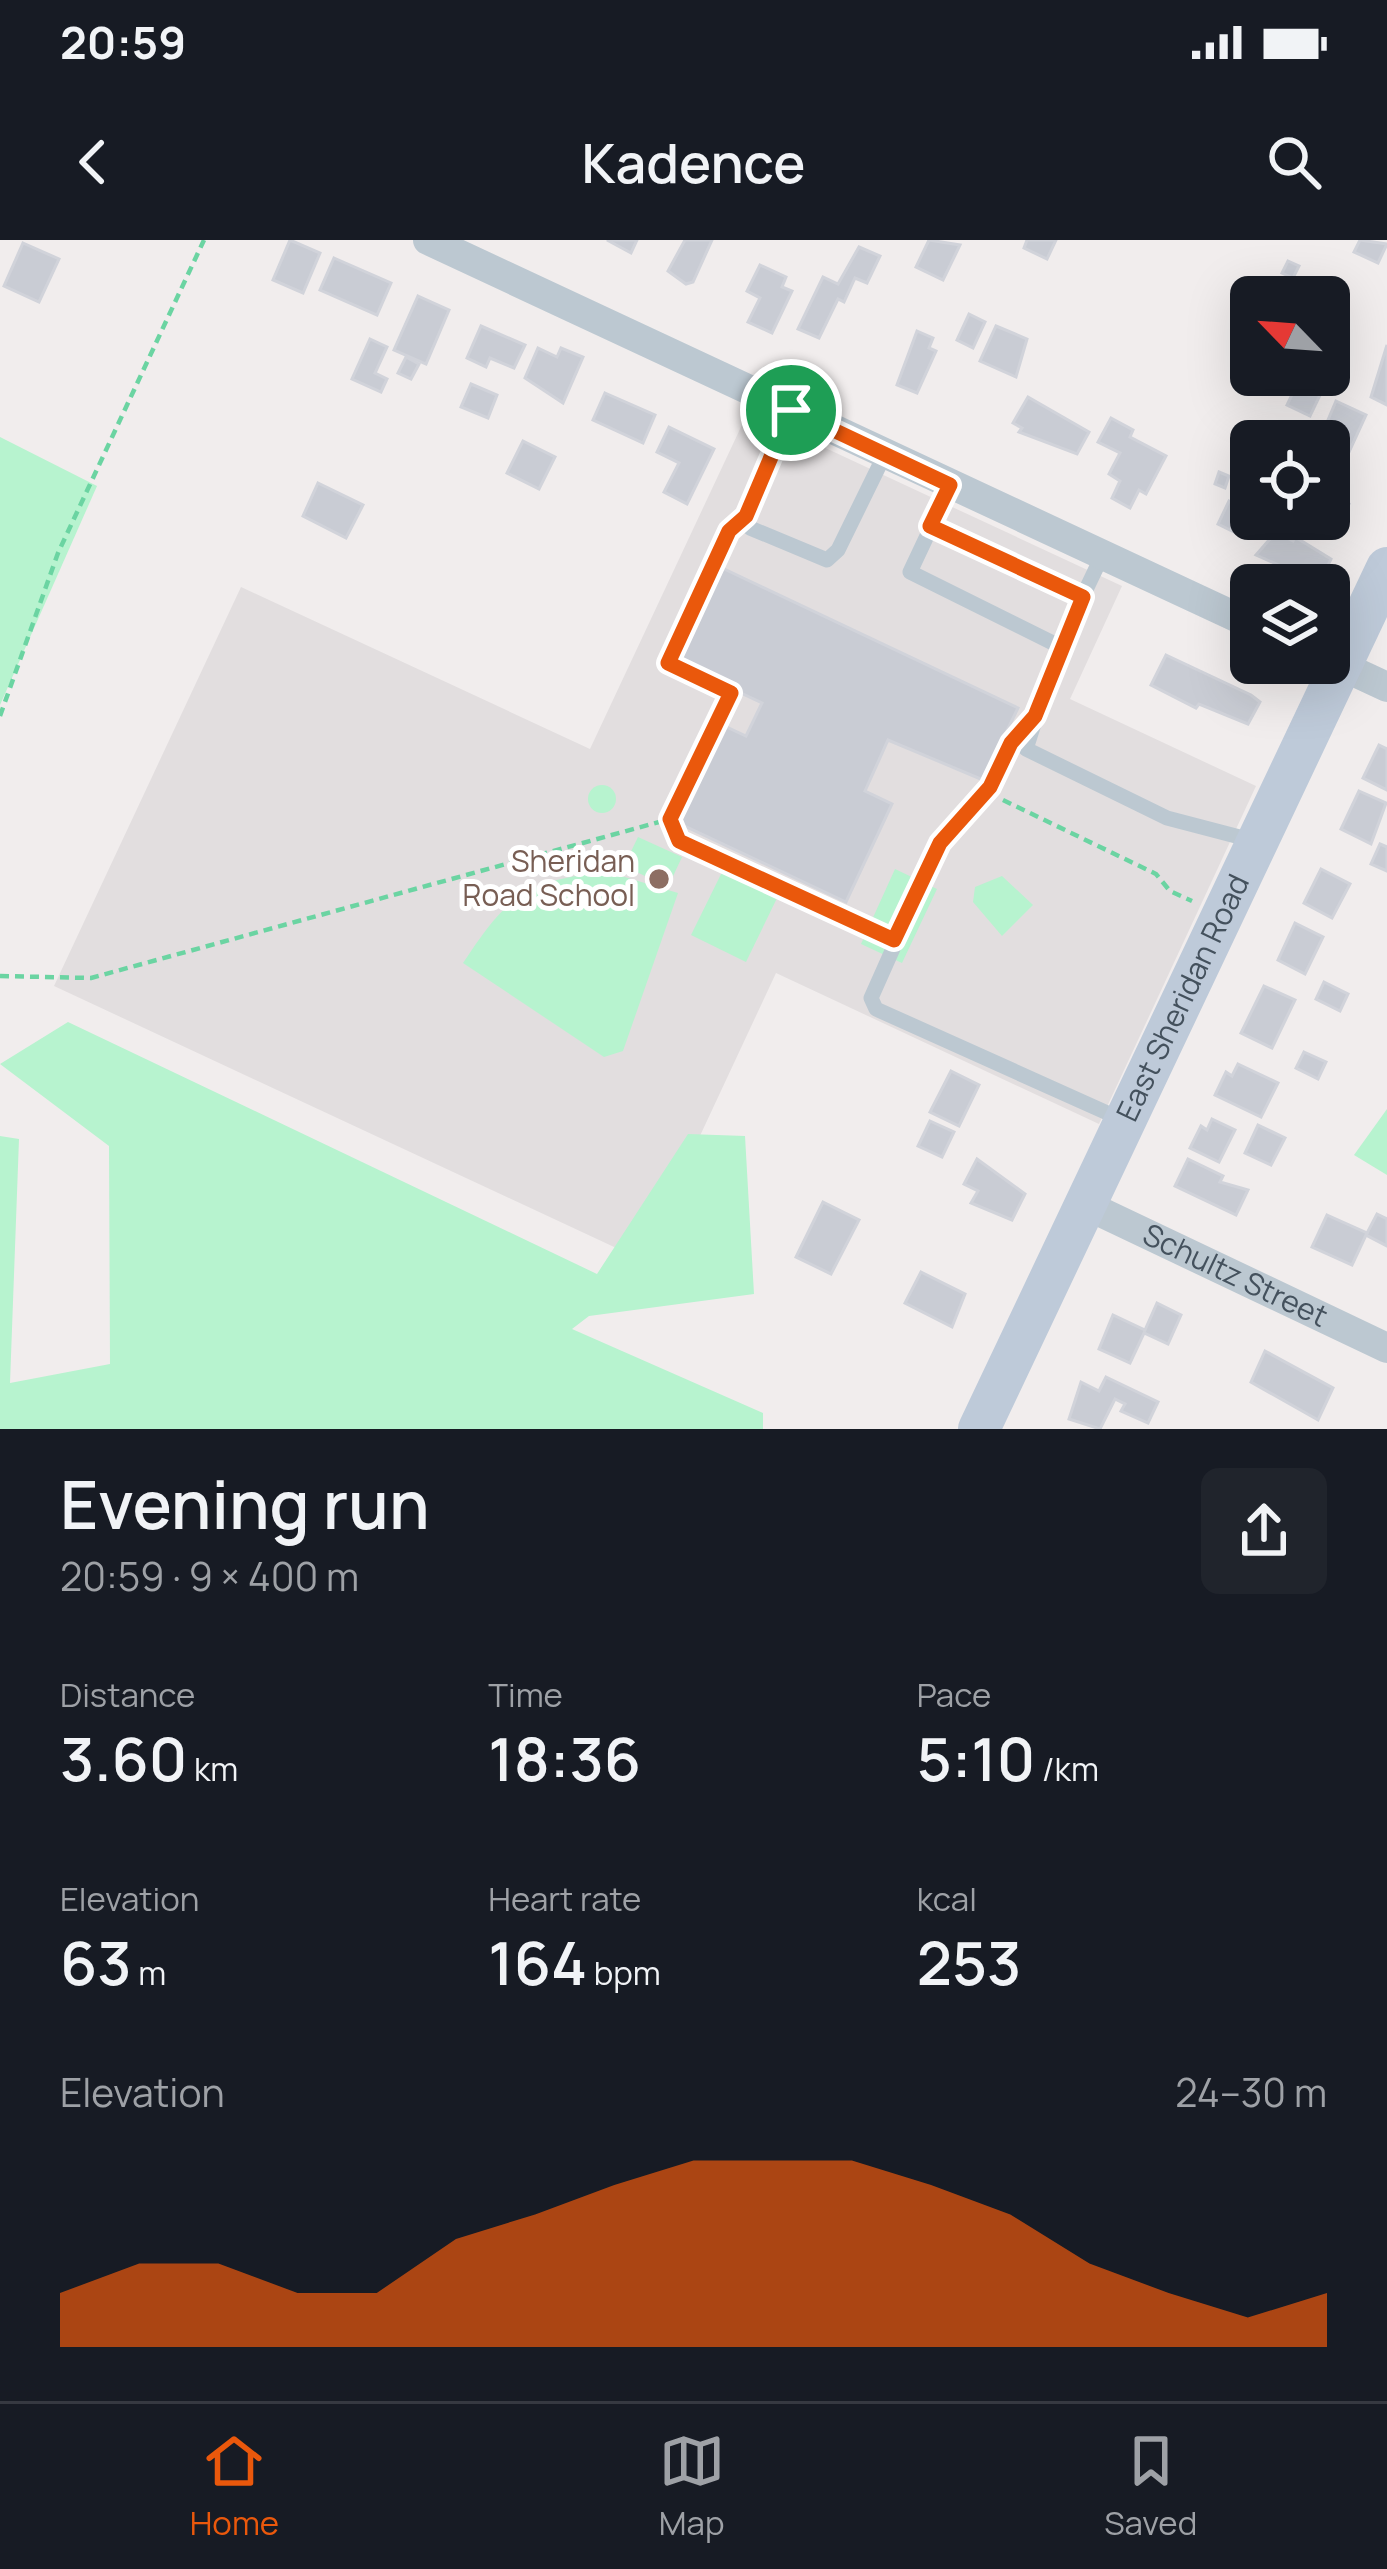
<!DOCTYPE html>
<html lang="en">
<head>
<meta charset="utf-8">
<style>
  :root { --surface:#171b24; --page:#20242c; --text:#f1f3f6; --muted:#9ea1a6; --line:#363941; --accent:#ea580c }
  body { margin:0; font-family:Manrope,sans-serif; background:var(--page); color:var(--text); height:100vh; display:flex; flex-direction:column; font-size:45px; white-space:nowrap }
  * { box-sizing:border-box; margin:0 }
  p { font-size:39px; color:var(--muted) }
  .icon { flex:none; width:66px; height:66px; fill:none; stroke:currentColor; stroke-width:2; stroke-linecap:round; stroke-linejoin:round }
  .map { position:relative; height:1189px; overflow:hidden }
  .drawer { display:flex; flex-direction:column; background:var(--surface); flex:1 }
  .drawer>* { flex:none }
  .needle { width:78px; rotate:295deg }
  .controls { position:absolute; left:1230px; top:36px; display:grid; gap:24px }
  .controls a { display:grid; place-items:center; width:120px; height:120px; border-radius:18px; background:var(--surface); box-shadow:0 12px 48px #0002; font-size:60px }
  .pin { position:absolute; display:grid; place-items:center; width:102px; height:102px; color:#fff; margin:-51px; border:6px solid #fff; border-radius:50%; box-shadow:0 3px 12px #0007 }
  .round { display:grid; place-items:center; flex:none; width:126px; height:126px; border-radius:18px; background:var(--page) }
  .headline { display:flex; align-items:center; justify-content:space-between; height:204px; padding:0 60px }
  h1 { font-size:66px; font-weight:600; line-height:90px }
  .stats { display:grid; grid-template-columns:repeat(3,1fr); gap:18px; height:204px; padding:12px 60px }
  .stats div { display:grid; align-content:center }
  .stats b { font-size:60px; font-weight:600 }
  .stats small { font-size:33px; font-weight:400 }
  .stats p { font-size:33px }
  .chart { height:336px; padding:24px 60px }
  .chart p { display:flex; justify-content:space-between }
  .chart svg { width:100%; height:216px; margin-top:12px; fill:var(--accent); opacity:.7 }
  .status { display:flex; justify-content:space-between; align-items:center; height:84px; padding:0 60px; background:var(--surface); direction:ltr }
  .status svg { height:33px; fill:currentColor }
  header { display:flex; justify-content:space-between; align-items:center; height:156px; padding:0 60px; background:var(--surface); font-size:54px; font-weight:600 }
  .menu { display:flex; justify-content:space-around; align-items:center; height:168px; border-top:3px solid var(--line); background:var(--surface); font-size:33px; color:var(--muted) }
  .menu a { display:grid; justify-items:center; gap:6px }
  .menu .selected { color:var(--accent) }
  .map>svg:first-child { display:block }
</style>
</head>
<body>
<div class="status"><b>20:59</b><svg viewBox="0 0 49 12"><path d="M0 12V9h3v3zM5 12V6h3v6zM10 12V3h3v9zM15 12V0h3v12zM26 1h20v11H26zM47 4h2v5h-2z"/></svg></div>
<header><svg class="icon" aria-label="back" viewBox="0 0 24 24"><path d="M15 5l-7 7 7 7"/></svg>Kadence<svg class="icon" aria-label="search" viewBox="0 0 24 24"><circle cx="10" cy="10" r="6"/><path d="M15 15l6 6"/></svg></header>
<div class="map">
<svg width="1387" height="1189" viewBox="0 0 1387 1189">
  <rect width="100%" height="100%" fill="#f1eded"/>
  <!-- education -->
  <polygon fill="#e2dedf" points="748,172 1122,346 1070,459 1256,546 1099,884 776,733 642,1020 54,746 241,347 590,509"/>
  <!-- green -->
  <g fill="#b7f3cf">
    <polygon points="0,197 97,246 0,465"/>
    <circle cx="602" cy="559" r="14"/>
    <polygon points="638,597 682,617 668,647 624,626"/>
    <polygon points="725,626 780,652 746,722 691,695"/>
    <polygon points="895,629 937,649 902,723 861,704"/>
    <path d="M608,632L678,653L623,811L604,817L463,723C508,655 526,640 608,632Z"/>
    <polygon points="1002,636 1033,665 1002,696 973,662 975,647"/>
    <polygon points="68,782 597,1034 688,894 745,896 754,1054 589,1076 572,1089 763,1173 763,1189 0,1189 0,896 19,899 10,1143 110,1124 109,906 0,824"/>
    <polygon points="1387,869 1387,935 1354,915"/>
  </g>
  <!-- building -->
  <g fill="#c9ccd4" stroke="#d1d3da" stroke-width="3">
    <polygon points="290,0 320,13 303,53 273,40"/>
    <polygon points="607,0 637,0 631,13"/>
    <polygon points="685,0 712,0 693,42 686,44 668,31"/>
    <polygon points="929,0 960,5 943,40 916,27"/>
    <polygon points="1027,0 1056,0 1047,19 1024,8"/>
    <polygon points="1360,0 1387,4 1378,23 1354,12"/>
    <polygon points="23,3 59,19 39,62 4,46"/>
    <polygon points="859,7 880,16 867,43 855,38 844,62 838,59 819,98 798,89 823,37 838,44"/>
    <polygon points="334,18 391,43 377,75 320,50"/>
    <polygon points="1288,21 1299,26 1293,38 1282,33"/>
    <polygon points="760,25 786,37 782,47 792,51 772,93 748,82 760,58 747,51"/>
    <polygon points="418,56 449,70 426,124 394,110"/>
    <polygon points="969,74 985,82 973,108 957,100"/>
    <polygon points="481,86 525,105 514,128 490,118 486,127 467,118"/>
    <polygon points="996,86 1027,99 1016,137 980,121"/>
    <polygon points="917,91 933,98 929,108 936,111 917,153 897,145"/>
    <polygon points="370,99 387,107 375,133 387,139 381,152 352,139"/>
    <polygon points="1387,105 1387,165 1371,157"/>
    <polygon points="538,108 557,117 561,108 583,117 563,163 525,138"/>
    <polygon points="406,117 419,124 411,139 398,133"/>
    <polygon points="1299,140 1322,151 1310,176 1287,165"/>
    <polygon points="471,144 497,155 488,178 461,167"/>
    <polygon points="605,153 655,175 643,203 593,180"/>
    <polygon points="1028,157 1089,192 1077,214 1019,192 1022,188 1013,183"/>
    <polygon points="1336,161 1366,175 1349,212 1320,199"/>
    <polygon points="1111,178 1133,190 1130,197 1166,216 1146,254 1139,250 1130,268 1112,258 1120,241 1109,234 1120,213 1098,202"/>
    <polygon points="669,187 714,209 687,264 664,252 679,223 657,212"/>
    <polygon points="523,201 555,217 539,249 507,233"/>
    <polygon points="1219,232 1229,236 1225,248 1215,244"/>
    <polygon points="1245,240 1251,244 1251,259 1239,251"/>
    <polygon points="1329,241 1344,249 1339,259 1349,264 1336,291 1310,279 1329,279"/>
    <polygon points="318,243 363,265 346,298 303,276"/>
    <polygon points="1229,261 1245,269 1234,292 1218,284"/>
    <polygon points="1276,292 1293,301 1295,297 1331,319 1319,343 1256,315"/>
    <polygon points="720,327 1018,468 983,540 888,500 865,551 892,564 846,662 674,581 720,484 746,496 762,463 675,422"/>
    <polygon points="1166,415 1251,455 1260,462 1248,484 1199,464 1196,468 1151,445"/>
    <polygon points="1379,505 1387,509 1387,550 1363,538"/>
    <polygon points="1359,551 1386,563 1371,604 1341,589"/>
    <polygon points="1380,604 1387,607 1387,631 1371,624"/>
    <polygon points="1321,629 1350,644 1332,678 1304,663"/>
    <polygon points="1295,683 1323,697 1305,734 1278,720"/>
    <polygon points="1324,742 1348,754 1340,771 1316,759"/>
    <polygon points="1264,746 1295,760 1272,808 1241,793"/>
    <polygon points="1304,812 1326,822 1318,839 1296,828"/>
    <polygon points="1238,824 1278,843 1261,877 1215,855 1226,832 1232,836"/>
    <polygon points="951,831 979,845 959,886 930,872"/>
    <polygon points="1212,879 1235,890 1219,922 1190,908 1201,886 1207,890"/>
    <polygon points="930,881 954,892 942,917 918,906"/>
    <polygon points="1258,885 1285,898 1271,925 1245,913"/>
    <polygon points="977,919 1025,954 1012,980 971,963 978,951 964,944"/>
    <polygon points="1188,919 1223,936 1220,942 1248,950 1236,975 1175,946"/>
    <polygon points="823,962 859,980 831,1034 796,1017"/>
    <polygon points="1377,974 1387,979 1387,1006 1366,995"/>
    <polygon points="1327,975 1367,993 1352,1025 1312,1007"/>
    <polygon points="921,1032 965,1054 952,1087 905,1063"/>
    <polygon points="1157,1063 1181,1075 1168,1104 1144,1093 1130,1123 1099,1109 1113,1075 1145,1090"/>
    <polygon points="1265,1111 1333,1148 1318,1180 1251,1142"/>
    <polygon points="1106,1137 1158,1162 1148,1183 1121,1171 1125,1164 1115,1159 1100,1189 1069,1179 1081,1142 1099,1151"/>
  </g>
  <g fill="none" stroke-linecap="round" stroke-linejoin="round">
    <!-- path -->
    <g stroke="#6bd4a2" stroke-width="4.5" stroke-dasharray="9 6" stroke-linecap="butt">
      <polyline points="730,290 668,423 731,453 670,579 679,601 878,693"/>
      <polyline points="0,476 58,313 204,0"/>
      <polyline points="1003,560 1156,634 1170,651 1192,661"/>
      <polyline points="0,736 91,738 670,579"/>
    </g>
    <!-- lane -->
    <g stroke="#bcc8d1" stroke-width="15">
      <polyline points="791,170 745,276 750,288 827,320 838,310 885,214"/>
      <polyline points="951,245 910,332 1059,406"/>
      <polyline points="930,287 1083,357"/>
      <polyline points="1102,316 1059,406 1026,509 1167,578 1255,601"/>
      <polyline points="1035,476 1011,503 990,547 940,603 871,758 876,769 1123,880"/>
    </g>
    <!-- street -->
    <g stroke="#bcc8d1" stroke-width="30">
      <polyline points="428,0 1251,384"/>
      <polyline points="1329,420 1387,447"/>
      <path id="s1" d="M1086,965L1387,1108"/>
    </g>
    <!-- secondary -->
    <path stroke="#becad9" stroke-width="42" id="s2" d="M979,1189L1387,328"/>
  </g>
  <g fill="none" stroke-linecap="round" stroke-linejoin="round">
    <!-- route casing -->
    <g stroke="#fff" stroke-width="24">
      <polygon id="route" points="791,170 950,245 930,286 1083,357 1035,476 1011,503 990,547 940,603 894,700 679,601 670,579 731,453 668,423 729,291 746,276"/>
    </g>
    <!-- route -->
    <use href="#route" stroke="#ea580c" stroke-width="15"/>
  </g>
  <!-- markers -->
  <circle fill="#8d6e63" stroke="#fff" stroke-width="4.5" cx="659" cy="639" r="12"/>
  <g text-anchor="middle" stroke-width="10" stroke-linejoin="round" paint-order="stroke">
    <!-- education labels -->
    <g font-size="30" fill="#785e54" stroke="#fff" text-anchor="end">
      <text x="635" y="632">Sheridan<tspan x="635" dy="34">Road School</tspan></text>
    </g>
    <!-- street labels -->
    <g font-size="30" fill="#44515d" stroke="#fff">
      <text dy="10" stroke="none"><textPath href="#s2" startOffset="477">East Sheridan Road</textPath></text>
      <text dy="10" stroke="none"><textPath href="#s1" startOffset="165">Schultz Street</textPath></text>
    </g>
  </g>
</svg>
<div class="controls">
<a><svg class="needle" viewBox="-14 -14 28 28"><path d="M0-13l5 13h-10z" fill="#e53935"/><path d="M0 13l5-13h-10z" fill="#9ea1a6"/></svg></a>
<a><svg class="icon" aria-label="locate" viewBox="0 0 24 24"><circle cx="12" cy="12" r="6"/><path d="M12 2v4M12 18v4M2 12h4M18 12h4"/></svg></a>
<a><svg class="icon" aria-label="layers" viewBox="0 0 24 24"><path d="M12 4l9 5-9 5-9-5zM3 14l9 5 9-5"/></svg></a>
</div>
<div class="pin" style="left:791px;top:170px;background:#1e9e55"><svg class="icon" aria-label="arrive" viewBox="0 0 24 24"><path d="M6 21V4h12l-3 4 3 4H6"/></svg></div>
</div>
<section class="drawer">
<div class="headline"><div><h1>Evening run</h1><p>20:59 · 9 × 400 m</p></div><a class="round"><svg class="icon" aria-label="share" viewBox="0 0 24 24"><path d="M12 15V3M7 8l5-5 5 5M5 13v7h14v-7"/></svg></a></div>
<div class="stats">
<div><p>Distance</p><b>3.60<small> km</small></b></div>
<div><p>Time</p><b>18:36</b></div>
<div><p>Pace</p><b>5:10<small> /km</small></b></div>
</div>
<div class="stats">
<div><p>Elevation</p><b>63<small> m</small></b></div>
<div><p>Heart rate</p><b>164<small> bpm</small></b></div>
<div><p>kcal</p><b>253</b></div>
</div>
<div class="chart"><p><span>Elevation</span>24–30 m</p>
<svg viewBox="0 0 160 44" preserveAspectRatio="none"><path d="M0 44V33L10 27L20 27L30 33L40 33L50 22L60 17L70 11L80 6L90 6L100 6L110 11L120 17L130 27L140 33L150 38L160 33V44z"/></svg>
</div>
</section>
<nav class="menu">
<a class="selected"><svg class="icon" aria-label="home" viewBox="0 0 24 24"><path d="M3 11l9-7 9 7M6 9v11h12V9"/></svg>Home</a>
<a><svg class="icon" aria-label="map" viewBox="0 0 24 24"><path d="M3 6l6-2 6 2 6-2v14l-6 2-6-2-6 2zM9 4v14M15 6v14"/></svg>Map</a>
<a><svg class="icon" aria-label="saved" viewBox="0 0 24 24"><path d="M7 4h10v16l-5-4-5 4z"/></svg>Saved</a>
</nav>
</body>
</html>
